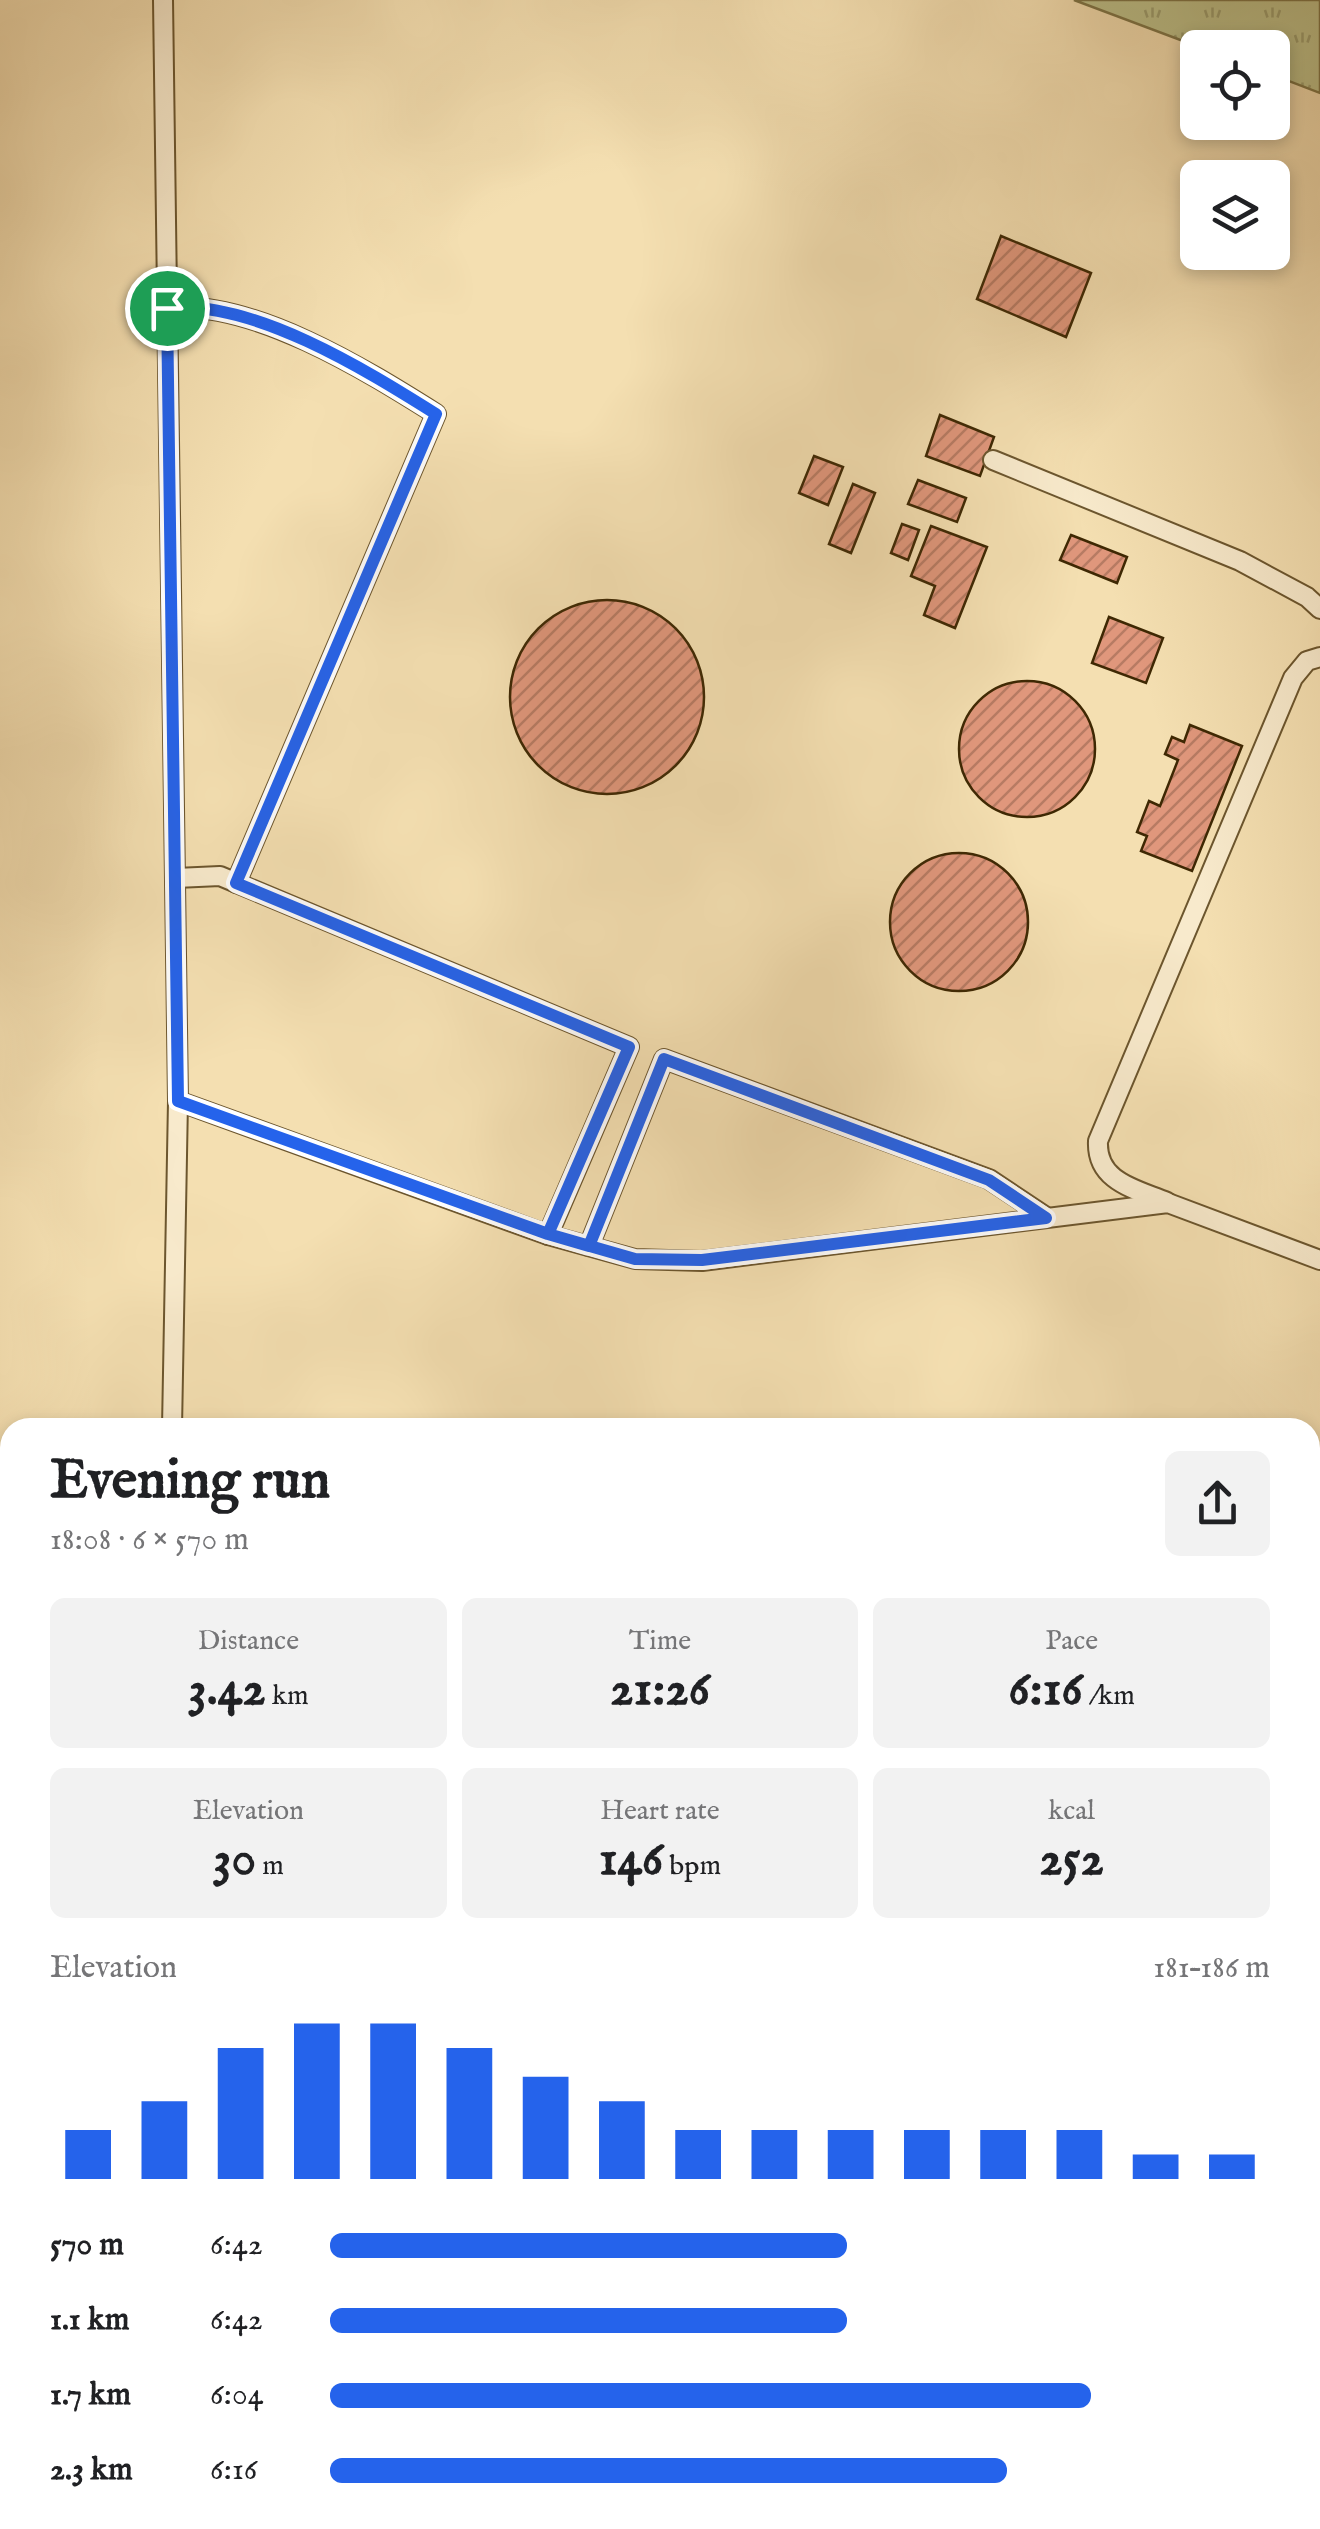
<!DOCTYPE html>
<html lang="en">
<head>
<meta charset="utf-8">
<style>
  :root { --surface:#fff; --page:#f2f2f2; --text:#202124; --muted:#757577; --accent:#2563eb }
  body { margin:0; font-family:"IM FELL English",serif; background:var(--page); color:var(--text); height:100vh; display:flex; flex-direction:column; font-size:38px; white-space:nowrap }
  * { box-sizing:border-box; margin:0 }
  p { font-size:32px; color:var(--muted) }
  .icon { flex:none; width:55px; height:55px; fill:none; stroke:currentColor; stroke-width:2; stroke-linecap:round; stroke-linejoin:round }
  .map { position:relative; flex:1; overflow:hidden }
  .side { position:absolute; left:0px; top:1418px; width:1320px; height:1112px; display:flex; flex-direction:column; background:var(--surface); border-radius:30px 30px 0 0; box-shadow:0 5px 15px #0003 }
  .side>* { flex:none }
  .fabs { position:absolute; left:1180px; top:30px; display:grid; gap:20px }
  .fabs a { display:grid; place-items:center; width:110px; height:110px; border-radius:15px; background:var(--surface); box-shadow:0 5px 15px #0003; font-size:50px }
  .pin { position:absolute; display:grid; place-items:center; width:85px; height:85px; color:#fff; margin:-42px; border:5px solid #fff; border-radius:50%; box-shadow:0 2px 10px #0007 }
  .round { display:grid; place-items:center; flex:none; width:105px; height:105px; border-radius:15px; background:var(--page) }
  .summary { display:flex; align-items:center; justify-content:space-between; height:170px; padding:0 50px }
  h1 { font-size:55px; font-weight:700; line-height:75px }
  .figures { display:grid; grid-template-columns:repeat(3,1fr); gap:15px; height:170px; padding:10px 50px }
  .figures div { display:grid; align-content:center; border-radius:15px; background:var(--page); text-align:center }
  .figures b { font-size:50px; font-weight:700 }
  .figures small { font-size:28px; font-weight:400 }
  .figures p { font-size:28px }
  .chart { height:280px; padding:20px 50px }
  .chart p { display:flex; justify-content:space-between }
  .chart svg { width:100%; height:180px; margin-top:10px; stroke:var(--accent); stroke-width:6 }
  ul { padding:0 50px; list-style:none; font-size:32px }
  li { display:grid; grid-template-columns:160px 120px 1fr; align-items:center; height:75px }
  li i { height:25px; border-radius:12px; background:var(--accent) }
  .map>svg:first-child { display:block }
</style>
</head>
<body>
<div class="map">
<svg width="1320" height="2529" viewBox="0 0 1320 2529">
  <defs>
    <pattern id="grass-tufts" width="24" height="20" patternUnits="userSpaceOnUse" patternTransform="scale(2.5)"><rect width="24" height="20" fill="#bcc18b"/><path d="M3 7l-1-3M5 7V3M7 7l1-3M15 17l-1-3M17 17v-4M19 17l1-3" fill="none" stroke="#9a9d6f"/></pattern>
    <pattern id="building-hatch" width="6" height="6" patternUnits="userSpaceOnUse" patternTransform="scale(2.5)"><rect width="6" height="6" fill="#e0977c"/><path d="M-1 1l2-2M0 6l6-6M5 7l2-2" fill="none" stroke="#b77b63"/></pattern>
  </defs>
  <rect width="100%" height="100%" fill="#f4dfb1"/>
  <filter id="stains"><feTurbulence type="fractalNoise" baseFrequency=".002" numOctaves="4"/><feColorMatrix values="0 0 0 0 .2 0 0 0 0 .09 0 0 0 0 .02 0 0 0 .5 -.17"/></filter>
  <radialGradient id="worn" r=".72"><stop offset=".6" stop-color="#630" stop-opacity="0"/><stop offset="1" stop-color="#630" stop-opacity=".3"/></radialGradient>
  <!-- grass -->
  <g fill="url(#grass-tufts)" stroke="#7d7447" stroke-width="2.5">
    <polygon points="1074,0 1320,0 1320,93 1273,75 1272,48 1199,47"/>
    <polygon points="0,2043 10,2044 10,2281 0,2280"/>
    <polygon points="418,2520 1094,2520 1099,2529 435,2529"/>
  </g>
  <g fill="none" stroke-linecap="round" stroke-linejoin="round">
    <!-- taxiway -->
    <polyline stroke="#99845a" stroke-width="120" points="60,2520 76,2529"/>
  </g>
  <!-- building -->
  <g fill="url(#building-hatch)" stroke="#3e2803" stroke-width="2.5">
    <polygon points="1001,236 1091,273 1066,337 977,299"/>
    <polygon points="940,415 994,437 980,476 926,456"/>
    <polygon points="814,456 843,467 828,505 799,493"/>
    <polygon points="918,480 966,498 957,522 908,504"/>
    <polygon points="853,484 875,493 851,553 829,544"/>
    <polygon points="902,524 919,530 908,560 891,553"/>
    <polygon points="931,526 987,547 955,628 924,615 935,586 911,576"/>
    <polygon points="1071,535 1127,557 1117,583 1060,560"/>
    <circle cx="607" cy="697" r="97"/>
    <polygon points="1109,617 1163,638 1146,683 1092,663"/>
    <circle cx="1027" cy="749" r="68"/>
    <polygon points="1190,725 1242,746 1192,871 1141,851 1147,836 1137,832 1149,801 1160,806 1178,760 1165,754 1172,737 1184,742"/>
    <circle cx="959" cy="922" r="69"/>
  </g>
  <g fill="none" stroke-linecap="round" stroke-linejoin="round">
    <!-- service casing -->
    <g stroke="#6c562e" stroke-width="22">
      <g id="service">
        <polyline points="163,0 178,1101 172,1428"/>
        <path d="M167,308C252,299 366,370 436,414L236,883"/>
        <polyline points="993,460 1240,561 1307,597 1320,609"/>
        <polyline points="176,878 220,876 629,1047 548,1235"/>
        <polyline points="178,1101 548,1235 635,1259 702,1261 1168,1203 1320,1260"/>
        <path d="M1167,1202C1136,1189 1096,1182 1098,1141L1293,678L1307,661L1320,657"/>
        <polyline points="589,1246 664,1059 989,1179 1046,1217"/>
        <polyline points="1310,1667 1320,1663"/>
        <polyline points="0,2005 10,2006"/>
      </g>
    </g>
    <!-- service -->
    <use href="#service" stroke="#f8eacc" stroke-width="18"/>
  </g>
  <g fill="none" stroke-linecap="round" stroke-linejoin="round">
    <!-- route casing -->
    <g stroke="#fff" stroke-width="20">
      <path id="route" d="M167,308L178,1101L548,1234L635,1259L702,1260L1046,1218L989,1180L664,1059L589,1246L548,1234L629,1047L236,883L436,414C366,370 252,299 167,308"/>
    </g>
    <!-- route -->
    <use href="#route" stroke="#2563eb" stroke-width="12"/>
  </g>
  <rect width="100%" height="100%" filter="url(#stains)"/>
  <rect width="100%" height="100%" fill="url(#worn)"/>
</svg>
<div class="fabs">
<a><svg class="icon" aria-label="locate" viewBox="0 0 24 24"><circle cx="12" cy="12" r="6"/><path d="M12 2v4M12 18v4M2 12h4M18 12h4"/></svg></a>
<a><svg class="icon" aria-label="layers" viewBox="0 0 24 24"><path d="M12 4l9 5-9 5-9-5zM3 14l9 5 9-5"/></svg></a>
</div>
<div class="pin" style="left:167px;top:308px;background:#1e9e55"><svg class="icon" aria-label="arrive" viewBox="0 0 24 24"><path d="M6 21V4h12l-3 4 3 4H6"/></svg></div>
<section class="side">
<div class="summary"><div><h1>Evening run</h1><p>18:08 · 6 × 570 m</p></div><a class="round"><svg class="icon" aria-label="share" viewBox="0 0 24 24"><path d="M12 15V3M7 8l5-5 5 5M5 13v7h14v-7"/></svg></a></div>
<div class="figures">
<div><p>Distance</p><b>3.42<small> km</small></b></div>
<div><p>Time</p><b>21:26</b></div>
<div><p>Pace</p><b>6:16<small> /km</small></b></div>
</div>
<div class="figures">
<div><p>Elevation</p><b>30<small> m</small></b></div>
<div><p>Heart rate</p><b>146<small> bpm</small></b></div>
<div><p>kcal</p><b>252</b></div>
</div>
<div class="chart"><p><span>Elevation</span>181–186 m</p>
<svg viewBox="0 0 160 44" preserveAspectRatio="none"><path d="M5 44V32M15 44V25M25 44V12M35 44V6M45 44V6M55 44V12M65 44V19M75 44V25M85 44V32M95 44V32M105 44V32M115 44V32M125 44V32M135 44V32M145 44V38M155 44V38"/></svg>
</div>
<ul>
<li><b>570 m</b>6:42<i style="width:55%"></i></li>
<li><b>1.1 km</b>6:42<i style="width:55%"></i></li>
<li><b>1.7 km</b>6:04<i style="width:81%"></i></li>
<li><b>2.3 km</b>6:16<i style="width:72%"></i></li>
</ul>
</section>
</div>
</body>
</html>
